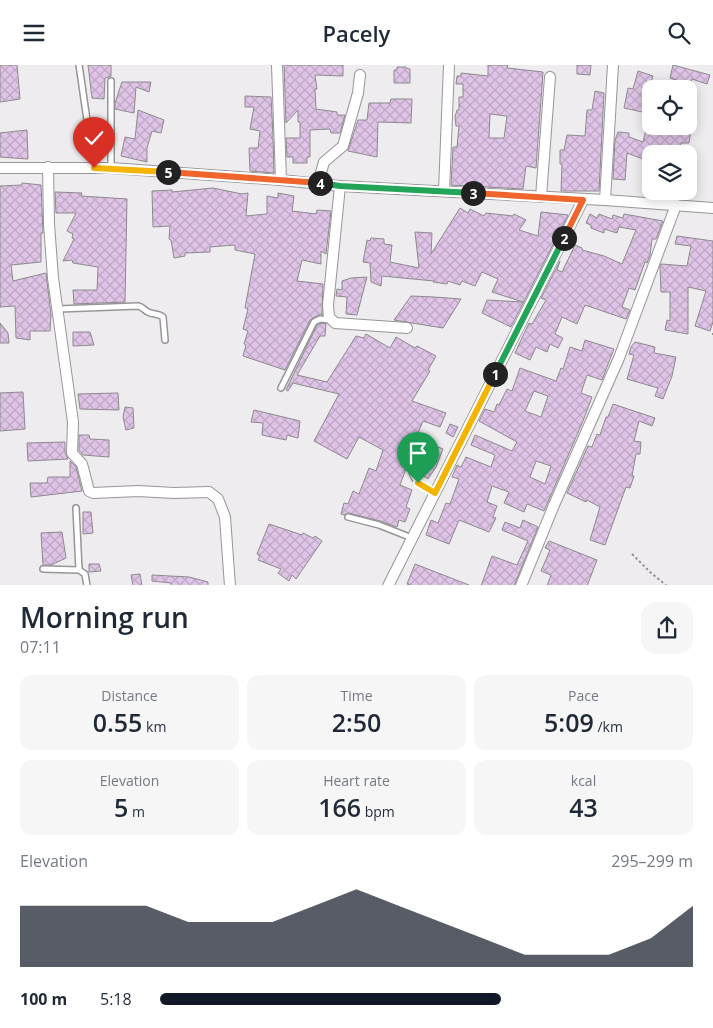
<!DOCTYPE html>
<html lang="en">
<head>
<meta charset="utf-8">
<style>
  :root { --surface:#fff; --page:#f6f6f7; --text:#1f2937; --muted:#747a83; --accent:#111827 }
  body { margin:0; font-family:"Open Sans",sans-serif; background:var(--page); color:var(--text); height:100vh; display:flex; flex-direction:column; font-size:19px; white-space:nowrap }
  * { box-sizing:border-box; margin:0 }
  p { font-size:16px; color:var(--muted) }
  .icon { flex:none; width:28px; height:28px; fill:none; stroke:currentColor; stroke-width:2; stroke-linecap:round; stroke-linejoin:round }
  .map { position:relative; height:520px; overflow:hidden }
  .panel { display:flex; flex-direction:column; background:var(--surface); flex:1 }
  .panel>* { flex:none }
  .tools { position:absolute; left:642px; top:15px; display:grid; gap:10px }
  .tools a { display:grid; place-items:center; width:55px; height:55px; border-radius:10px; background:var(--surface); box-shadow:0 2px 12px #0003; font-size:25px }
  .pin { position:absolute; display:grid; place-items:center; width:42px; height:42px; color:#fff; margin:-51px -21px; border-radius:50% 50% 50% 0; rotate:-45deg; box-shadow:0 0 5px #0007 }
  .pin .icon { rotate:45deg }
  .km { position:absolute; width:25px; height:25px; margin:-12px; border-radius:50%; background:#222; color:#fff; font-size:14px; line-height:25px; text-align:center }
  .round { display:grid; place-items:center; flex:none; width:52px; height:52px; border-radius:15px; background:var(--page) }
  .overview { display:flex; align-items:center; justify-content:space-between; height:85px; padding:0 20px }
  h1 { font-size:28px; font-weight:600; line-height:38px }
  .figures { display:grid; grid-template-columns:repeat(3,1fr); gap:8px; height:85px; padding:5px 20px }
  .figures div { display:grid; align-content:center; border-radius:12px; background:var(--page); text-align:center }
  .figures b { font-size:25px; font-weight:600 }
  .figures small { font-size:14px; font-weight:400 }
  .figures p { font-size:14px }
  .chart { height:140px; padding:10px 20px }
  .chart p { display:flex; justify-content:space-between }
  .chart svg { width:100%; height:90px; margin-top:5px; fill:var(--accent); opacity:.7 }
  ul { padding:0 20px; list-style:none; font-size:16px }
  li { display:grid; grid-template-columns:80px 60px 1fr; align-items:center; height:38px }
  li i { height:12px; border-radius:6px; background:var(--accent) }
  header { display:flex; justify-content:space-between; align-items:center; height:65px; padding:0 20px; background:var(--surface); font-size:22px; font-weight:600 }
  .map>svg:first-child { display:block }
</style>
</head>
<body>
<header><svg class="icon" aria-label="menu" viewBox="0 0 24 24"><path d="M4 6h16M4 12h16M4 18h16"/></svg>Pacely<svg class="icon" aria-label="search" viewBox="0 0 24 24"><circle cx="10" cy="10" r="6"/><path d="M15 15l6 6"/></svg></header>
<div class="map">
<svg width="713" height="521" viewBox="0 0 713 521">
  <defs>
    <pattern id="building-cross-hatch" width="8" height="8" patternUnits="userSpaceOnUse" patternTransform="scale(1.25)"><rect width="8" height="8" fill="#dfc4e7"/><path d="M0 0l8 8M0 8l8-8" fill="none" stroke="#bfa8c6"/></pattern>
  </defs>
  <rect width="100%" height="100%" fill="#eeecee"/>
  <!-- building -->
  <g fill="url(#building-cross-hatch)" stroke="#8c8a8c" fill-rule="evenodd">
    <polygon points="0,0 17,0 20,34 0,37"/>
    <polygon points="88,0 111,0 111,11 105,13 104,34 92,33"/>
    <polygon points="284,0 343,0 343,11 315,10 317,24 315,24 316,44 337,47 337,50 345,50 340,68 331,68 330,64 310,65 310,92 307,92 307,98 293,98 293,92 287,92 286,73 300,73 300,57 298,57 298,45 286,58"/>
    <path d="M488,0H508L507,3L543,7L536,103L526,101L523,124L451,120L453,82H457L459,61H456L455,52L457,45H459V32H463V19H456L457,11H461V8L488,11ZM490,49L507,51L504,73H489Z"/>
    <polygon points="577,0 591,0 590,10 577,9"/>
    <polygon points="673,0 710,10 707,19 692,14 689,22 681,20 682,17 670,13"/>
    <polygon points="397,2 406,2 406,3 410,4 410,18 394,18 394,5 397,5"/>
    <polygon points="638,6 653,11 647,29 651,30 647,48 624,43 628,23 633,24"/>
    <polygon points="122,17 151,17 149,27 136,22 134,48 115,44 115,38"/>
    <polygon points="595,26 604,28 599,126 561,126 562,99 560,99 560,85 564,85 567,70 585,71 587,45 592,45"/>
    <polygon points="245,31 271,32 273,71 271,73 273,73 274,108 250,106 249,83 258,83 260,66 250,64 254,42 245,42"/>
    <polygon points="391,34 412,34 411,58 378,57 377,92 348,86 358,55 367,55 369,38 390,38"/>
    <polygon points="138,45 164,55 161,68 152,66 147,83 147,97 121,91 125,72 135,74"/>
    <polygon points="647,61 682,61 681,65 691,65 689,78 681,78 677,89 651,89 651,97 627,88 625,115 613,114 615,75 618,67 629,68 629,72 643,77"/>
    <polygon points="27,65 28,94 0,92 0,68"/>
    <polygon points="22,118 41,120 43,168 41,168 41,197 11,200 13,216 46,208 51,250 50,266 30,266 30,275 16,273 15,241 0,242 0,121 22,120"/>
    <polygon points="213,123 242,129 248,128 246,151 267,149 267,131 278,133 278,128 294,131 292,146 316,149 317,145 331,146 326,189 321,186 321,199 302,195 297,216 323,219 322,250 318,250 310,255 285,305 243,291 246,280 244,279 248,266 243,264 248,244 245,243 255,189 235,185 235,180 210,182 210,187 185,188 185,191 174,193 171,175 169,174 170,161 153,162 152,126 172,125 172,127"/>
    <polygon points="55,127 82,128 81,131 127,134 125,237 74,239 73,225 97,225 98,202 73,198 72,195 63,196 74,174 72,173 73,169 67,166 76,148 56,148"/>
    <polygon points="460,143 468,148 470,144 484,151 486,148 513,151 514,149 526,155 519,165 538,171 541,147 568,150 511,262 482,248 487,235 523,237 492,227 498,214 482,207 475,221 462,216 460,220 448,216 447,219 433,217 434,216 382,211 381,221 371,217 370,198 363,197 367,175 370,176 371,173 384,174 384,179 392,180 390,197 419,203 415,167 432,168 431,189"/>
    <polygon points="590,149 597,153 599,149 612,154 613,150 623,153 624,149 663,156 656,174 652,174 650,190 647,198 645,197 635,225 629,223 622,242 630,245 626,254 585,240 577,259 562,252 555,269 563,273 558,283 550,279 547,287 536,282 530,295 515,288 529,258 532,259 546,235 541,233 560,196 557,205 562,207 575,180 582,183 582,185 604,191 622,199 636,165 619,162 617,168 604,164 604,168 591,163 591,160 586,158"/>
    <polygon points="677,171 713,176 713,257 710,266 695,261 706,226 688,222 688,269 665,265 667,255 670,256 670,227 661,227 660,201 661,199 687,201 691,181 675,179"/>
    <polygon points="367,212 357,250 346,249 347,232 336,231 337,224 342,225 342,216 351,213"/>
    <polygon points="411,231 434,232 461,234 443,263 394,255"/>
    <polygon points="0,258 8,268 9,278 0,278"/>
    <polygon points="321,258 326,259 325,271 320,271 297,310 327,317 356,271 364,273 366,269 390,283 396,272 415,283 417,281 436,291 428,305 430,306 412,336 446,348 440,362 423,356 416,373 443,384 436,402 428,414 416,406 414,400 407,401 400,420 412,425 406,442 410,444 405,457 399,455 397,462 380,456 349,448 344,450 341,449 344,438 348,439 353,426 359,429 369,403 376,406 383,385 359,372 347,394 314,376 339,329 293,318 288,326 286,325 317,260"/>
    <polygon points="73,267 90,267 94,280 73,281"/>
    <path d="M585,275L614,284L602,315L587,310L581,328L592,332L583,356L544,446L527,439L524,447L504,438L509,427L492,421L487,437L497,441L493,452L496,453L489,467L459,455L449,479L426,470L431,455L438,458L446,438L450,439L459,414L452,412L457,400L461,402L466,392L491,402L495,390L471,380L475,370L512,386L517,377L479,356L485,344L494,347L497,339L499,340L507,324L512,326L520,303L556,316L561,303L563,304L570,282L582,286ZM534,326L548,331L541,352L525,346ZM536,396L551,401L545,419L530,412Z"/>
    <polygon points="635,277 655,282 654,288 676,292 672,311 663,334 655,331 658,323 627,314 634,290 629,289 631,282"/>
    <polygon points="23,327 25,364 0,366 0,328"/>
    <polygon points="118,328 119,345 80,344 78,329"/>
    <polygon points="613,339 655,353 652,361 639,356 634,376 641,377 640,389 636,389 632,411 634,411 630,423 626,422 605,480 590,475 600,442 587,435 586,437 567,428 588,381 592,382 597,369 600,370 606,352 608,352"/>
    <polygon points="125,342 133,343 134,363 126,365 123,352"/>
    <polygon points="254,345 300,356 298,373 287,370 286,375 262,370 263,358 251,357"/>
    <polygon points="450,359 458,362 453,372 446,368"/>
    <polygon points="79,370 89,370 90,374 109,375 109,392 83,390 79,385"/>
    <polygon points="65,377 65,388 68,394 28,396 27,378"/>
    <polygon points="70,396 76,402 82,426 31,432 30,418 47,418 48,412 70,412"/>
    <polygon points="83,447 91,447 93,468 83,469"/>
    <polygon points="523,455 538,462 514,521 481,521 492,491 517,500 528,476 502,465 505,457 520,463"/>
    <polygon points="269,459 302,470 303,468 313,473 315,471 322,476 296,514 292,510 289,516 278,508 281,504 258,495 260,491 257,489"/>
    <polygon points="62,467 66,493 51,500 43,500 41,468"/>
    <polygon points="549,476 597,495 587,521 547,521 551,510 541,506 550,485 545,483"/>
    <polygon points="89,499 99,499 101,506 89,507"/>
    <polygon points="415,499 469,520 469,521 412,521 407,519"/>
    <polygon points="140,509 142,521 133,521 131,510"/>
    <polygon points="152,510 189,512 208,517 208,521 171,521 171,518 152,516"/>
  </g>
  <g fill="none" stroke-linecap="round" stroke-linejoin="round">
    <!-- service casing -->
    <g stroke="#979598" stroke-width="8">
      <g id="service">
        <polyline points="79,0 94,103"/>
        <polyline points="111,103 111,16"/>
        <path d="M58,244L138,241C143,242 144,245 148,247C153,250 158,248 163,252L165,275"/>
        <polyline points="281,323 314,257 320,254 331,255"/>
        <path d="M411,404C415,419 422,420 435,428"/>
        <polyline points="76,443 79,505"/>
        <polyline points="348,452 379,460 412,473"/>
        <polyline points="43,504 79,505 85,509 87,521"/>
      </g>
    </g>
    <!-- minor casing -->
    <g stroke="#979598" stroke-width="12">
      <g id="minor">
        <polyline points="277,0 281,115"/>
        <polyline points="48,102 49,159 53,213 73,357 72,388 82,399 89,426 93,428 138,426 174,428 209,427 218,434 225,452 230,521"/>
        <polyline points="0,103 111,103 281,115 340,121 605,135 713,143"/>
        <polyline points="318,118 324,97 343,81 358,28 360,10"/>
        <polyline points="340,121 328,240 329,252 335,258 407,263"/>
        <polyline points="444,126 449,0"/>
        <polyline points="541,132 550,12"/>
        <polyline points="605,135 613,0"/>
        <polyline points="388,521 583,135"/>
        <polyline points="521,521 554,440 619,293 676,140"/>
      </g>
    </g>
    <!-- path -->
    <g stroke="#929192" stroke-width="2" stroke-dasharray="2.5 2.5" stroke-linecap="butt">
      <polyline points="712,269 713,269"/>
      <polyline points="632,489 650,507 667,521"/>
    </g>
    <!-- service -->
    <use href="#service" stroke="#fff" stroke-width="5"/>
    <!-- minor -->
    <use href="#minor" stroke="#fff" stroke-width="10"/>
  </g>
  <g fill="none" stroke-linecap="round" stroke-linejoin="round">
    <!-- split-1 casing -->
    <g stroke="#fff" stroke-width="10">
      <polyline id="split-1" points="418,418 435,428 495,309"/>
    </g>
    <!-- split-2 casing -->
    <g stroke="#fff" stroke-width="10">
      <polyline id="split-2" points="495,309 564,173"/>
    </g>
    <!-- split-3 casing -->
    <g stroke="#fff" stroke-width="10">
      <polyline id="split-3" points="473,128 583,135 564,173"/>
    </g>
    <!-- split-4 casing -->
    <g stroke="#fff" stroke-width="10">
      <polyline id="split-4" points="320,118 340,121 473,128"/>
    </g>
    <!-- split-5 casing -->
    <g stroke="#fff" stroke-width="10">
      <polyline id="split-5" points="168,107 320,118"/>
    </g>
    <!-- split-6 casing -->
    <g stroke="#fff" stroke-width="10">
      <polyline id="split-6" points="94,103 168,107"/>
    </g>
    <!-- split-1 -->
    <use href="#split-1" stroke="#f5b400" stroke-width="6"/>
    <!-- split-2 -->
    <use href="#split-2" stroke="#22a559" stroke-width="6"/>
    <!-- split-3 -->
    <use href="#split-3" stroke="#f0652b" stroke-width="6"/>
    <!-- split-4 -->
    <use href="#split-4" stroke="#22a559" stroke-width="6"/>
    <!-- split-5 -->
    <use href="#split-5" stroke="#f0652b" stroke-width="6"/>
    <!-- split-6 -->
    <use href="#split-6" stroke="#f5b400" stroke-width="6"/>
  </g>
</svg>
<div class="tools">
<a><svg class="icon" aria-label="locate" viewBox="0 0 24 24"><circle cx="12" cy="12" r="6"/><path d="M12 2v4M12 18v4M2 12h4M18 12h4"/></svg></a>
<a><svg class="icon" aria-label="layers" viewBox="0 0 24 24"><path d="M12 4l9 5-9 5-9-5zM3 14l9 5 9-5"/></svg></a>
</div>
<div class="pin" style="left:418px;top:418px;background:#1e9e55"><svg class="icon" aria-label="arrive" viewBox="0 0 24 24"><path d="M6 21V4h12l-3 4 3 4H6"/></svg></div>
<div class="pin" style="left:94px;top:103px;background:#d93025"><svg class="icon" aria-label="check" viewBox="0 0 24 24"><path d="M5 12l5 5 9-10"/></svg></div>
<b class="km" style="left:495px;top:309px">1</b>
<b class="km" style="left:564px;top:173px">2</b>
<b class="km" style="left:473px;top:128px">3</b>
<b class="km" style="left:320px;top:118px">4</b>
<b class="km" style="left:168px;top:107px">5</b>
</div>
<section class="panel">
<div class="overview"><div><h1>Morning run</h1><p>07:11</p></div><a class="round"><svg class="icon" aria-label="share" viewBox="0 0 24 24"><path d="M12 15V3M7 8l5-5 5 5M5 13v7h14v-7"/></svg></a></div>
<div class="figures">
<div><p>Distance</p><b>0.55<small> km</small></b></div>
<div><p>Time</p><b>2:50</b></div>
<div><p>Pace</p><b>5:09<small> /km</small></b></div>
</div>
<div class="figures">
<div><p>Elevation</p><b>5<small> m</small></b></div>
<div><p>Heart rate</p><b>166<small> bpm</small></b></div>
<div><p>kcal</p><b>43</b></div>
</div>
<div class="chart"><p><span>Elevation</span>295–299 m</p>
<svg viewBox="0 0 160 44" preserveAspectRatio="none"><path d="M0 44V14L10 14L20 14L30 14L40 22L50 22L60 22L70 14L80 6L90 14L100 22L110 30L120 38L130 38L140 38L150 30L160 14V44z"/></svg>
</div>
<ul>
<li><b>100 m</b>5:18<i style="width:64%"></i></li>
</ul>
</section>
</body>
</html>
